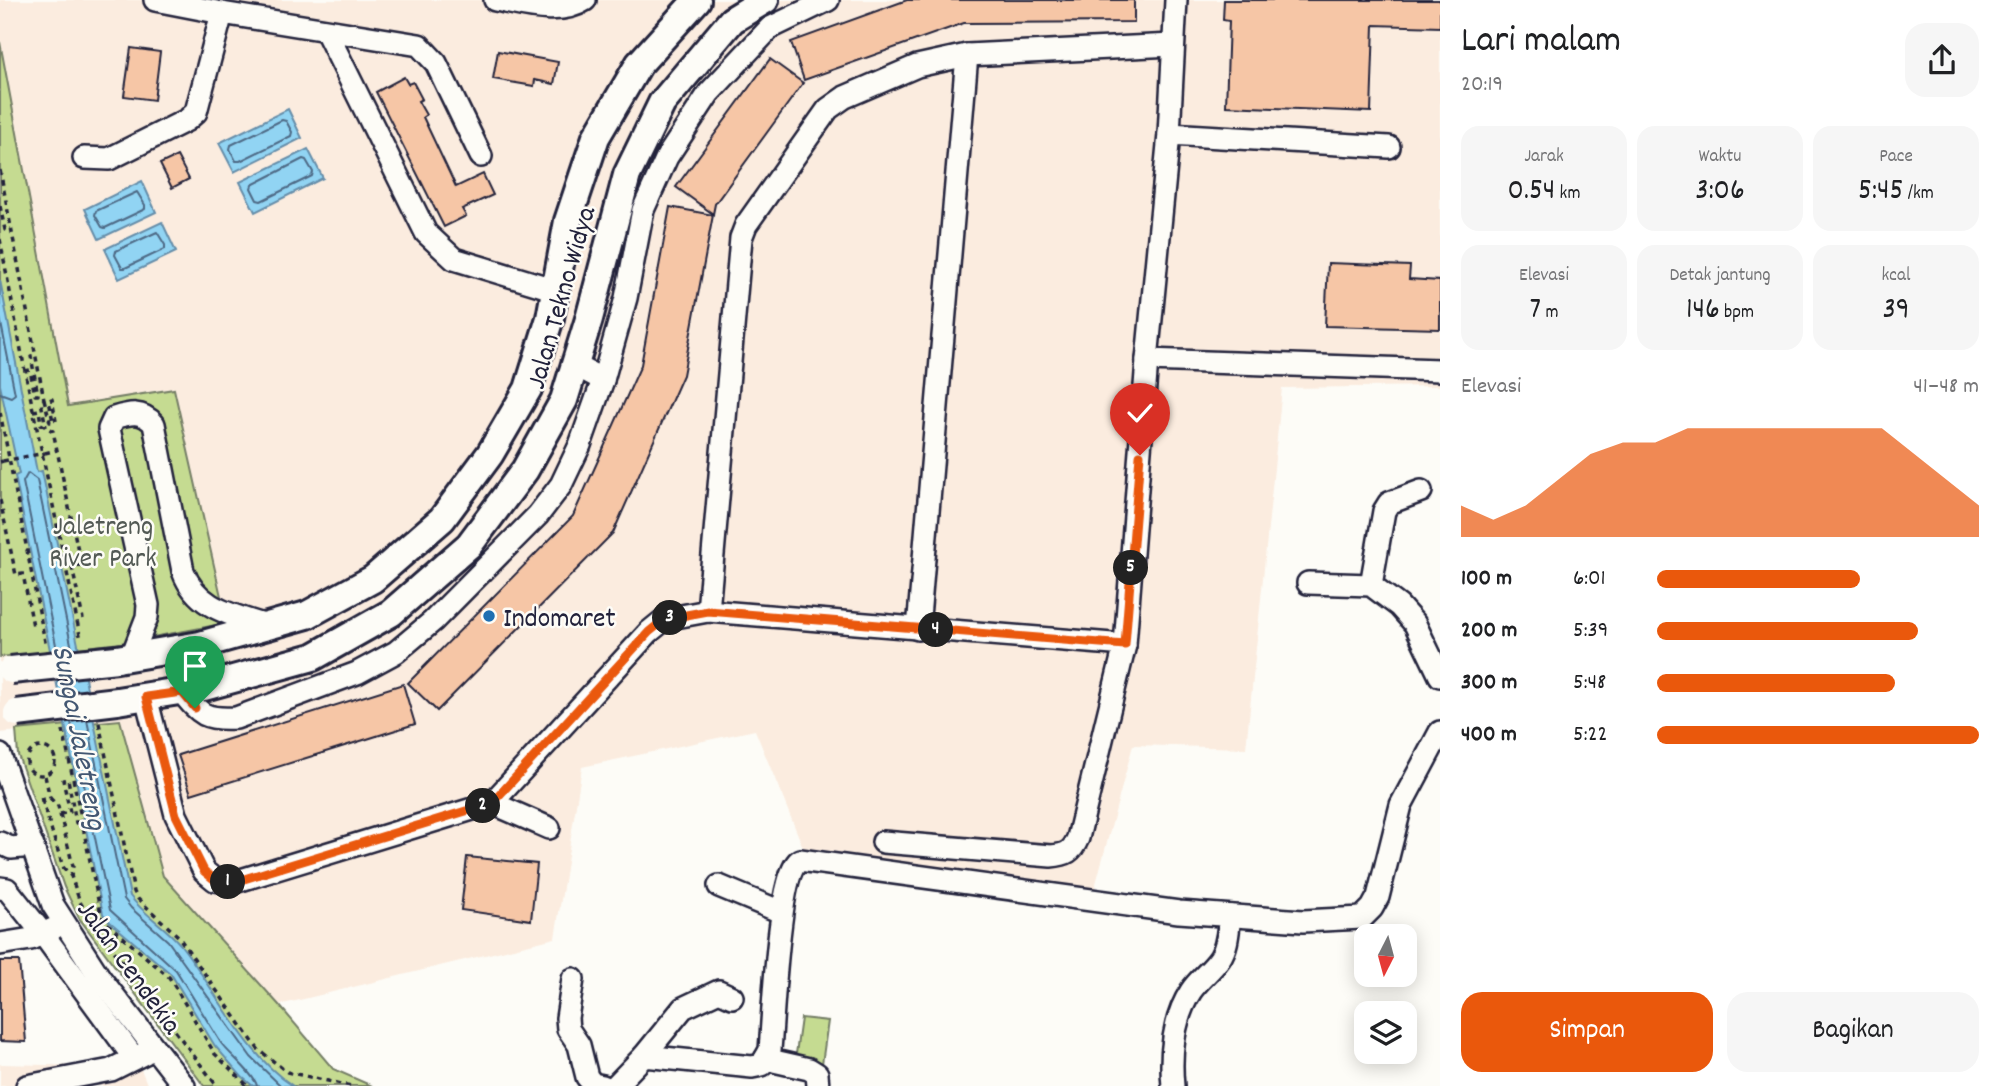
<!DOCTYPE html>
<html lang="id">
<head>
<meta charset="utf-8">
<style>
  :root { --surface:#fff; --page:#f6f6f6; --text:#202124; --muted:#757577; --accent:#ea580c }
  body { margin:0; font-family:Dekko,sans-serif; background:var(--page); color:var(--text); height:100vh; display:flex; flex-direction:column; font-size:26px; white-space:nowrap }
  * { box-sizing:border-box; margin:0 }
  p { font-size:23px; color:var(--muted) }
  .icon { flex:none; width:38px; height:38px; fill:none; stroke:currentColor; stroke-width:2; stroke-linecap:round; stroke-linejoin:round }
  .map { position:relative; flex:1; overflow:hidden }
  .details { display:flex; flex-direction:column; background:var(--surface); width:560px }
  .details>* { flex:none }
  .needle { width:46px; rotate:186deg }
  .buttons { position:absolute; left:1354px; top:924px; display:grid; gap:14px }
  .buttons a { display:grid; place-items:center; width:63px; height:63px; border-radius:14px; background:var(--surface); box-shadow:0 4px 18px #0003; font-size:35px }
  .pin { position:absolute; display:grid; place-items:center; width:60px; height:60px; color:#fff; margin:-72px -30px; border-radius:50% 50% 50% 0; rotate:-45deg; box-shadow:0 0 7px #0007 }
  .pin .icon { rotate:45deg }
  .km { position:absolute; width:35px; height:35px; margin:-18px; border-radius:50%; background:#222; color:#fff; font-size:19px; line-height:35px; text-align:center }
  .round { display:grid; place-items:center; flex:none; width:74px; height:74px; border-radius:21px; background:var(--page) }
  .overview { display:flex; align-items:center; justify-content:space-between; height:119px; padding:0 21px }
  h1 { font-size:38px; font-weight:600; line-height:52px }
  .metrics { display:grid; grid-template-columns:repeat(3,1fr); gap:10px; height:119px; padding:7px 21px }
  .metrics div { display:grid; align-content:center; border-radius:18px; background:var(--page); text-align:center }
  .metrics b { font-size:30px; font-weight:600 }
  .metrics small { font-size:19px; font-weight:400 }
  .metrics p { font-size:19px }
  .chart { height:196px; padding:14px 21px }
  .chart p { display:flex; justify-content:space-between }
  .chart svg { width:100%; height:126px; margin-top:7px; fill:var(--accent); opacity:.7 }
  .primary-button { display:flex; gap:14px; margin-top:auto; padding:14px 21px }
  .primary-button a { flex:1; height:80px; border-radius:21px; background:var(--accent); color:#fff; font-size:28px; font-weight:600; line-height:80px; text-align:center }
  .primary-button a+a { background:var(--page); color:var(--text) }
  ul { padding:0 21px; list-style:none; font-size:23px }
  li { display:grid; grid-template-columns:112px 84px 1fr; align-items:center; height:52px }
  li i { height:18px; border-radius:9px; background:var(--accent) }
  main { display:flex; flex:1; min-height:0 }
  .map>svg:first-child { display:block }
</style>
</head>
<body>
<main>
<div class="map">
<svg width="1440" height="1086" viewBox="0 0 1440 1086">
  <rect width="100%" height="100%" fill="#fdfcf7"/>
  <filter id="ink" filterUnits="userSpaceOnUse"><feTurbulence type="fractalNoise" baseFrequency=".0143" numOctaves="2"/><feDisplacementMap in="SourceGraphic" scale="14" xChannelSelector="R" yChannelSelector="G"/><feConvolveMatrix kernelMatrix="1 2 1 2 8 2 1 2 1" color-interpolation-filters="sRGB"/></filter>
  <g filter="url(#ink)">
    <!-- built -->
    <g fill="#fbecdf">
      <polygon points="0,0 1440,0 1440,386 1282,388 1246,748 1133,745 1094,891 805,852 755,730 582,767 555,938 279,1005 163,876 120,720 0,733 0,657 121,643 226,623 68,406 0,42"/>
      <polygon points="0,1064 140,1067 148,1086 0,1086"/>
    </g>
    <!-- green -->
    <g fill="#c5db91" stroke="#747e66" stroke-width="2">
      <polygon points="0,42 68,406 174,389 227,623 121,643 0,657"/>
      <polygon points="120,720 163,876 279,1005 333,1069 372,1086 204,1086 79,918 64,887 18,755 16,730"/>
      <polygon points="801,1018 828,1021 822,1064 795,1061"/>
    </g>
    <!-- water -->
    <g fill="#91d4f3" stroke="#658da9" stroke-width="2">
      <polygon points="288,109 302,138 234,172 219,143"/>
      <polygon points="308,149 323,178 255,212 240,182"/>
      <polygon points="142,181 156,212 99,239 85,209"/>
      <polygon points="162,222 176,252 119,279 105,249"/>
      <path d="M0,280L37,472L42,471L130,896C144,915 165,926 180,944C215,988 245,1055 293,1086H253L242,1077L215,1046L171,974L110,922L103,914L15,476L19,474L0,385Z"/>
    </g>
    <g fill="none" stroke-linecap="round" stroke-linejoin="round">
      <!-- shore -->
      <g stroke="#4e6985" stroke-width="2">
        <polygon points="282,120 286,121 292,132 291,136 240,161 236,161 230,149 231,145"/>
        <polygon points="303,159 306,160 313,172 312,176 261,201 257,200 251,188 252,185"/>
        <polygon points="137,192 145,205 145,209 105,228 102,227 95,215 96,211"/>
        <polygon points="157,232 165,245 165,249 125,268 122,268 115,255 116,251"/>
        <polyline points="0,318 15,394 11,397 0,393"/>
        <polyline points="57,650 23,482 28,473 37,480 72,649"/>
        <polyline points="87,720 124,899 131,908 168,941 251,1057 281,1086"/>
        <path d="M71,722L110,910L176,970L221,1043C229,1054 255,1075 257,1086"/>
      </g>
    </g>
    <!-- building -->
    <g fill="#f6c6a6" stroke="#22223b" stroke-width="2">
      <polygon points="907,0 1134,0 1134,22 964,23 804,80 791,42"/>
      <polygon points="1224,0 1440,0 1440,27 1374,25 1371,112 1226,106 1229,21 1223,20"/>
      <polygon points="131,48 160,52 154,100 124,96"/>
      <polygon points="498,51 558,62 554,84 535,80 534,86 493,79"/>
      <polygon points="770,59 803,83 715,204 713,214 676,187"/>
      <polygon points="404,77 408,84 413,82 422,99 418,101 426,115 423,117 456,187 483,174 493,195 462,209 466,216 444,227 376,92"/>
      <polygon points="177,156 189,179 172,188 160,164"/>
      <polygon points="670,207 713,215 683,375 613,533 437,711 408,683 573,516 641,365"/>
      <polygon points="1328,263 1410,266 1409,279 1440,281 1440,329 1325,326"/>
      <polygon points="403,684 415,724 191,794 178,755"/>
      <polygon points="467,857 537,864 531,920 461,910"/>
      <polygon points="0,961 19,961 26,1042 0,1041"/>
    </g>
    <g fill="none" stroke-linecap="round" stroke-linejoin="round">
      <!-- minor casing -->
      <g stroke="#22223b" stroke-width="26">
        <g id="minor">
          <polyline points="155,0 222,13"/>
          <path d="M495,0C523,5 559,17 585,0"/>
          <polyline points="326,31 426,233 454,259 556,290"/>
          <polyline points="1169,134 1389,147"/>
          <polyline points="84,158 109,159 187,120 196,112 222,13 419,45 436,63 481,156"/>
          <polyline points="1147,360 1440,370"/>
          <polyline points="575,365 603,380 626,298 643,210 667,157 709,93 770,28 828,0"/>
          <polyline points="1308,583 1371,585 1399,606 1415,624 1440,676"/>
          <polyline points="1371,585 1384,511 1389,503 1421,491"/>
          <polyline points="708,611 741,238 746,225 828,109 845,97 917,66 967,55 1173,45"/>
          <polyline points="918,629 967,55"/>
          <path d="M132,656L147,617L148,605L109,429L114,418C130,413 142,410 154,424L183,571C197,609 231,614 266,626"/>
          <path d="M182,692C200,715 206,720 236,718L357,673L396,652L433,621L538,515L561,485L580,445L603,380"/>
          <polyline points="146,697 176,815 204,871 215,880 231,883 492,803 649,632 665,619 708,611 1125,645"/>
          <polyline points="0,755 53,905 100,978 184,1086"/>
          <polyline points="492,803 549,828"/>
          <path d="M883,842L1051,856C1066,855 1072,852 1078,838L1125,645L1147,360L1169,134L1176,0"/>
          <polyline points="0,843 11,848 33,846"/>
          <polyline points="719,886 781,912"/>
          <polyline points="0,888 7,889 43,934 134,1058"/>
          <polyline points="0,944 31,939 53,929"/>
          <polyline points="573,979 567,1018 568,1029 579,1045 587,1077 593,1084 603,1086"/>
          <polyline points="644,1056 683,1008 719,991 732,997"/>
          <polyline points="27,1086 111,1070 145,1053"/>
          <polyline points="615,1086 644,1056 752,1067 762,1065 765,1059"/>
          <path d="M818,1086L817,1074L809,1069L765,1059L770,1050C773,1019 778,873 800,860L1179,912L1303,921L1362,918L1372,908L1378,897L1401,805L1440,732"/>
          <path d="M1173,1086C1170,1055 1173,1018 1191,991C1199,979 1212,970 1220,958C1228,946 1228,930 1230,916"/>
        </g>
      </g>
      <!-- major casing -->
      <g stroke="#22223b" stroke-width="32">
        <g id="major">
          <polyline points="117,659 200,645 307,615 373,579 442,519 490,454 528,389 550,318 568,221 596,137 639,64 697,0"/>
          <polyline points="117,701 204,687 313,657 391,613 469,545 525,470 564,400 589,319 627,175 662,103 732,20 765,0"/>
        </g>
      </g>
      <!-- path -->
      <g stroke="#22223b" stroke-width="3.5" stroke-dasharray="5 5" stroke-linecap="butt">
        <polyline points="0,170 44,399 41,402 46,427"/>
        <polyline points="0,206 5,230 11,229"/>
        <polyline points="0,239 25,371 81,640"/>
        <polyline points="25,371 30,370 35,395 38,395 31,356 36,355"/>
        <polyline points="44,399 50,422 53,422 49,400 52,399 56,421"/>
        <polyline points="33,411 39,410 41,424 53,431 81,565 72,567 83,619"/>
        <polyline points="0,412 46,647"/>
        <polyline points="45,453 57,450"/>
        <polyline points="0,462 3,461"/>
        <polyline points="0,500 16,575 23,574 33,626"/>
        <polyline points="99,723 134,892 138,899 178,936 258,1049 287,1072 351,1086"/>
        <polyline points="63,730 102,919 169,977 215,1054 248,1086"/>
        <circle cx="41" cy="761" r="14"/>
        <polyline points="45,776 50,798"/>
        <polyline points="40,800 50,798 58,806 73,866 71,876"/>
        <polyline points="42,800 63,867 71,876 80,902 92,922 217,1086"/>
        <polyline points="60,814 70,812 63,780 68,779 76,823 80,822"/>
        <polyline points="148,995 156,988"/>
      </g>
      <!-- minor -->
      <use href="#minor" stroke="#fdfcf7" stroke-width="21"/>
      <!-- major -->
      <use href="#major" stroke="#fdfcf7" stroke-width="26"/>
      <!-- major-bridge casing -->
      <g stroke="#22223b" stroke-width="32" stroke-linecap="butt">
        <g id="major-bridge">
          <polyline points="11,670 117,659"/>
          <polyline points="17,713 117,701"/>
        </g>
      </g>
      <!-- path-bridge -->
      <polyline stroke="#22223b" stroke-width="3.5" stroke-dasharray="5 5" stroke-linecap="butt" points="3,461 45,453"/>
      <!-- major-bridge -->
      <use href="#major-bridge" stroke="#fdfcf7" stroke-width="26"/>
    </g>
  </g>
  <g fill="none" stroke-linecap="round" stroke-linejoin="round" filter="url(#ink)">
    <!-- route casing -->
    <g stroke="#fff" stroke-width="14">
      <polyline id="route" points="195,708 182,692 146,697 176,815 204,871 215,880 231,883 492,803 649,632 665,619 708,611 1125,645 1140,455"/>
    </g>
    <!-- route -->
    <use href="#route" stroke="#ea580c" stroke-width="9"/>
  </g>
  <!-- markers -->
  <circle fill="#1f6fb2" stroke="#fdfcf7" stroke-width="2.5" cx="489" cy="616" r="7"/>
  <g text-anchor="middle" stroke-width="5" stroke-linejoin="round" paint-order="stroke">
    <!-- street labels -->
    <g font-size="28" fill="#22223b" stroke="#fdfcf7">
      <text transform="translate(559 297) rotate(-74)" y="10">Jalan Tekno Widya</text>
      <text transform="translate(131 966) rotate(54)" y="10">Jalan Cendekia</text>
    </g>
    <!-- park labels -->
    <g font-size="28" fill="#535a55" stroke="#fdfcf7">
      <text x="103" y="534">Jaletreng<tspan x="103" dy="32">River Park</tspan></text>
    </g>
    <!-- poi labels -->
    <g font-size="28" fill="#22223b" stroke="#fdfcf7" text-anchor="start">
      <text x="503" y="626">Indomaret</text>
    </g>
    <!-- water labels -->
    <g font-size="30" font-style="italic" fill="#435772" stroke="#fdfcf7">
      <text transform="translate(81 737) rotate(79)" y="10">Sungai Jaletreng</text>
    </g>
  </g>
</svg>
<div class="buttons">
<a><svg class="needle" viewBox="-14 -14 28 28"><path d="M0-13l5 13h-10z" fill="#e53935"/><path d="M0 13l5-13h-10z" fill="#757577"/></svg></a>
<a><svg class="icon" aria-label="layers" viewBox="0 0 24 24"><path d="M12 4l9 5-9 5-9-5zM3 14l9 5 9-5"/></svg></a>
</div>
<div class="pin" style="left:195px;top:708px;background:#1e9e55"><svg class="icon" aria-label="arrive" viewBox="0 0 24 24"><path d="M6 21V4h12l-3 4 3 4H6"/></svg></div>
<div class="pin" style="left:1140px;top:455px;background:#d93025"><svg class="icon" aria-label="check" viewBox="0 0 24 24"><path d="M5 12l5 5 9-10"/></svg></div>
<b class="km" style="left:228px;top:882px">1</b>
<b class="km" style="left:483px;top:806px">2</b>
<b class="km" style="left:670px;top:618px">3</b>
<b class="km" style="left:936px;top:630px">4</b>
<b class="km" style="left:1131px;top:568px">5</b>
</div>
<section class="details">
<div class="overview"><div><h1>Lari malam</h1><p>20:19</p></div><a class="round"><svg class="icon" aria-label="share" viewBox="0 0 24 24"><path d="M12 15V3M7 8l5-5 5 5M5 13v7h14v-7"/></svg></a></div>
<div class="metrics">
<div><p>Jarak</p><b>0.54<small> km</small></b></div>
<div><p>Waktu</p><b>3:06</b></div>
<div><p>Pace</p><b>5:45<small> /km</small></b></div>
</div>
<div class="metrics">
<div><p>Elevasi</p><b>7<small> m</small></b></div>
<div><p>Detak jantung</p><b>146<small> bpm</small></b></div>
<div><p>kcal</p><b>39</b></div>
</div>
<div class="chart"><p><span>Elevasi</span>41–48 m</p>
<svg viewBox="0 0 160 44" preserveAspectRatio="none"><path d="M0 44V33L10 38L20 33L30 24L40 15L50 11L60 11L70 6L80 6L90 6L100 6L110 6L120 6L130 6L140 15L150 24L160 33V44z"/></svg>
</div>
<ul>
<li><b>100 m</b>6:01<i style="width:63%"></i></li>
<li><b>200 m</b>5:39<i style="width:81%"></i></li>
<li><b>300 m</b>5:48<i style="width:74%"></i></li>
<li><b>400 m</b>5:22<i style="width:100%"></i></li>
</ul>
<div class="primary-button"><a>Simpan</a><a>Bagikan</a></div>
</section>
</main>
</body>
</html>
